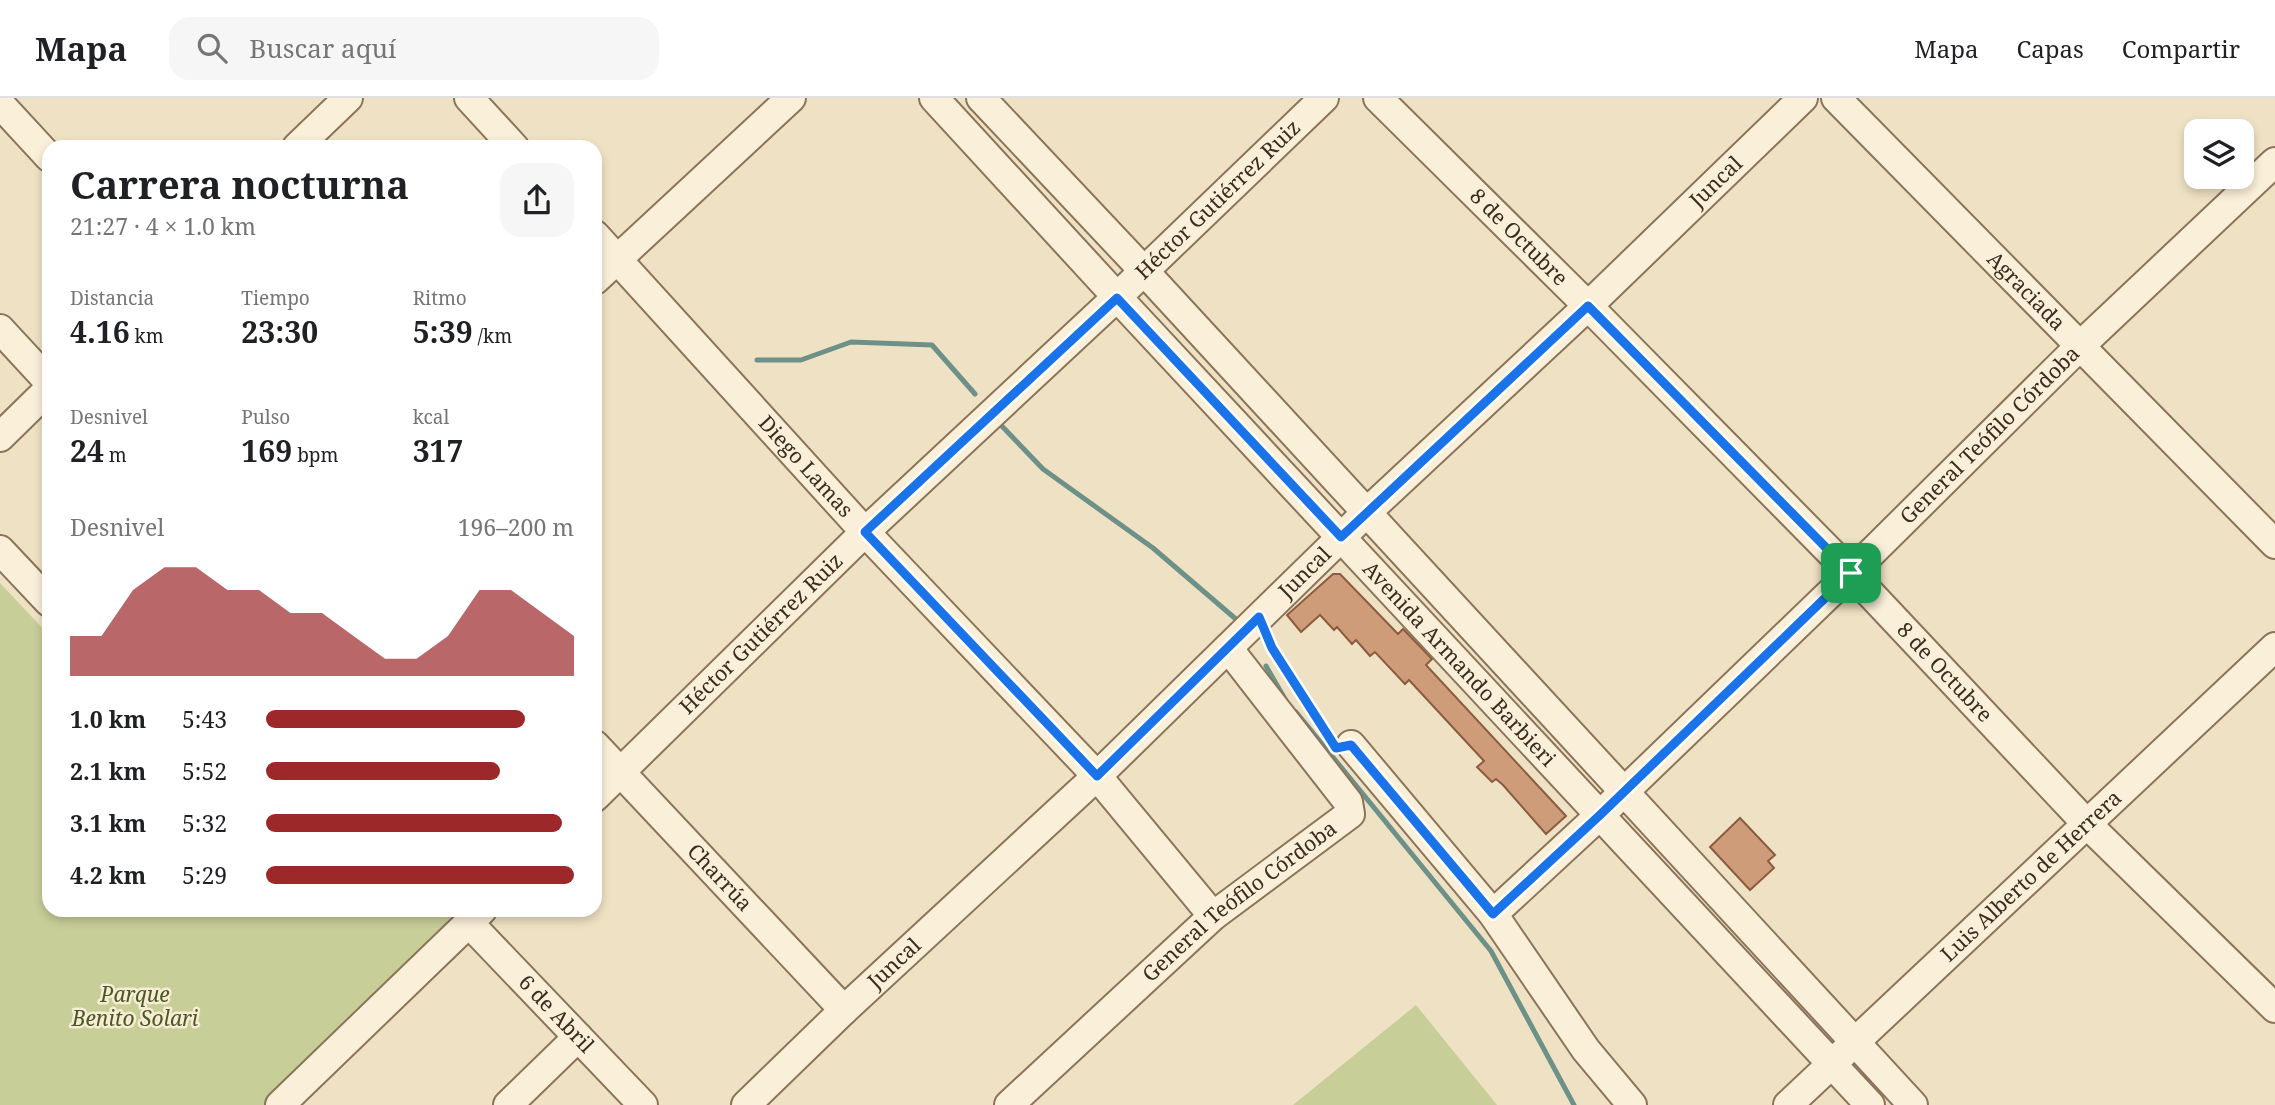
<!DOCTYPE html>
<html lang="es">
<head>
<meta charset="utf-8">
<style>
  :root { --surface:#fff; --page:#f6f6f6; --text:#202124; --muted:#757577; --line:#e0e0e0; --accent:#9c282a }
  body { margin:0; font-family:"Noto Serif",serif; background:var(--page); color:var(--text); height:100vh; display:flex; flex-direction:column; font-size:26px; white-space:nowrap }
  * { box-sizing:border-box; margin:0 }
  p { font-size:23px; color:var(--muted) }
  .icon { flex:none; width:38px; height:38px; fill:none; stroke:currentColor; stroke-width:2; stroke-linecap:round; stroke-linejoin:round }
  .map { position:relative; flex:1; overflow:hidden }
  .side { position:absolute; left:42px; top:42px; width:560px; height:777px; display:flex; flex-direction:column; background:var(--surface); border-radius:21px; box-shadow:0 4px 10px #0003 }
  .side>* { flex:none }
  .fabs { position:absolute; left:2184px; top:21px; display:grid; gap:14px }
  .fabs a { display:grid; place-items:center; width:70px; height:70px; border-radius:14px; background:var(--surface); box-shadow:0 4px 10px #0003; font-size:35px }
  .pin { position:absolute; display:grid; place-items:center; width:60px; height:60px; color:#fff; margin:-30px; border-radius:14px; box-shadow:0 4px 10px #0006 }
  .round { display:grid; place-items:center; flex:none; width:74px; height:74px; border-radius:21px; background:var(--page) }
  .summary { display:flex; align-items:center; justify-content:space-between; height:119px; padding:0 28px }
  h1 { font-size:38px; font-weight:700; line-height:52px }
  .figures { display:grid; grid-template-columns:repeat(3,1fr); gap:10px; height:119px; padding:7px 28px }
  .figures div { display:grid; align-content:center }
  .figures b { font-size:30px; font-weight:700 }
  .figures small { font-size:19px; font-weight:400 }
  .figures p { font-size:19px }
  .chart { height:196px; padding:14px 28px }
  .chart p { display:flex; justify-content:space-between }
  .chart svg { width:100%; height:126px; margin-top:7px; fill:var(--accent); opacity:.7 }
  ul { padding:0 28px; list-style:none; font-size:23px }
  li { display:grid; grid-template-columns:112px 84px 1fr; align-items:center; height:52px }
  li i { height:18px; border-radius:9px; background:var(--accent) }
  header { display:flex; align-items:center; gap:42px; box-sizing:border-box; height:98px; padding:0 35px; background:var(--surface); border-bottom:2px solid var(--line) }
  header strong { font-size:33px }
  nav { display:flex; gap:38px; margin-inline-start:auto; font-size:24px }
  .search { width:490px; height:63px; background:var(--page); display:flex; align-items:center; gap:18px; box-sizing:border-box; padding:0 24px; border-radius:21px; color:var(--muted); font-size:26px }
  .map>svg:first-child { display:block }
</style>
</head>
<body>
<header>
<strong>Mapa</strong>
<div class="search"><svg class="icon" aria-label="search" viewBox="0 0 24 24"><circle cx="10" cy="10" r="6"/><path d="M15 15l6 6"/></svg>Buscar aquí</div>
<nav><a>Mapa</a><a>Capas</a><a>Compartir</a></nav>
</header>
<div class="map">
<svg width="2275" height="1007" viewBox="0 0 2275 1007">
  <rect width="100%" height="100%" fill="#efe2c4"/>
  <!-- green -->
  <g fill="#c8ce98">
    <polygon points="0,485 49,537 49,812 467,812 267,1007 0,1007"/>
    <polygon points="1416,907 1497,1007 1293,1007"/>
  </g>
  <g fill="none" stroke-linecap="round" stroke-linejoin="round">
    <!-- stream -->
    <g stroke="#6d9188" stroke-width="5">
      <polyline points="757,262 801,262 851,244 932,247 975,296"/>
      <polyline points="997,323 1043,371 1153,450 1237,522"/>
      <polyline points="1266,568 1285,601"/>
      <polyline points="1296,614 1491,853 1574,1007"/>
    </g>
  </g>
  <!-- building -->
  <g fill="#ce9c79" stroke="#8b5c3f" stroke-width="2">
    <polygon points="1333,476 1340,476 1398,536 1403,531 1432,561 1426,567 1566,718 1546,736 1503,687 1496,681 1492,684 1477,669 1484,663 1409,582 1405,586 1375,554 1370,558 1356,542 1352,546 1337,529 1334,532 1320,517 1301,534 1287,517"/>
    <polygon points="1740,720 1775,757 1768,763 1774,770 1750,792 1710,749"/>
  </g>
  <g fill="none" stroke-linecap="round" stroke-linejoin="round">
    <!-- minor casing -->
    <g stroke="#8b745a" stroke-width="32">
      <g id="minor">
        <polyline points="469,0 514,49"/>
        <path id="s1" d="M934,0L1117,199L1870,1007"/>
        <polyline points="981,0 1144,173 1913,1007"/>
        <path id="s2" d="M1378,0L1588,208L1851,475L2087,726L2275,910"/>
        <path id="s3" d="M1836,0L2275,446"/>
        <polyline points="0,6 49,59"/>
        <polyline points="297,49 348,0"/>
        <path id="s4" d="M595,137L865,434L1097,678L1213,818"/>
        <polyline points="595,182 791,0"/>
        <polyline points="0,231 49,284"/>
        <polyline points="0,339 49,291"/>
        <polyline points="0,452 49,504"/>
        <path id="s5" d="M595,647L844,912"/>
        <polyline points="1351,647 1493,816 1586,952 1632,1007"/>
        <path id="s6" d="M595,699L865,434L1117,199L1324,0"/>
        <path id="s7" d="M1493,816L1600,717L1851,475L2081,247L2275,64"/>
        <path id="s8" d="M469,825L643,1007"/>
        <polyline points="280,1007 482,812"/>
        <polyline points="508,1007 578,939"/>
        <path id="s9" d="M746,1007L844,912L1097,678L1366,415L1588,208L1803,0"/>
        <path id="s10" d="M1009,1007L1213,818L1350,716L1348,704L1228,550"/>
        <path id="s11" d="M1788,1007L2275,549"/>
      </g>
    </g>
    <!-- path -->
    <polyline stroke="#8b745a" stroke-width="3.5" stroke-dasharray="5 3.5" stroke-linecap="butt" points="1268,540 1272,550 1330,641"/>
    <!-- minor -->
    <use href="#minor" stroke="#faefd8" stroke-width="28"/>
  </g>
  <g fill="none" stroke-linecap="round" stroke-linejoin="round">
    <!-- route casing -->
    <g stroke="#fff" stroke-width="14">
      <polygon id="route" points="1117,200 1341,439 1588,208 1851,475 1600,717 1493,816 1351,647 1336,650 1272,550 1259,519 1097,678 865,434"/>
    </g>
    <!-- route -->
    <use href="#route" stroke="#1a73e8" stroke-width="9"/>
  </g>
  <g text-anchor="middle" stroke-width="5" stroke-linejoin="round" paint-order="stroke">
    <!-- street labels -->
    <g font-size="21" fill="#3a2c1e" stroke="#f7ecd4">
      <text dy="7" stroke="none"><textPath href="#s9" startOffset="1339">Juncal</textPath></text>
      <text dy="7" stroke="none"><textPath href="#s6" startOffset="863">Héctor Gutiérrez Ruiz</textPath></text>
      <text dy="7" stroke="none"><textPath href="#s2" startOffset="198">8 de Octubre</textPath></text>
      <text dy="7" stroke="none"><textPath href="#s3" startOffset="271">Agraciada</textPath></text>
      <text dy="7" stroke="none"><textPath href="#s7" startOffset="690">General Teófilo Córdoba</textPath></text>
      <text dy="7" stroke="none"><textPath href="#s4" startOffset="313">Diego Lamas</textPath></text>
      <text dy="7" stroke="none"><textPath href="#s9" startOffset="772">Juncal</textPath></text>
      <text dy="7" stroke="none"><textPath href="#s6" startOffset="233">Héctor Gutiérrez Ruiz</textPath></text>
      <text dy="7" stroke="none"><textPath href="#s1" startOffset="772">Avenida Armando Barbieri</textPath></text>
      <text dy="7" stroke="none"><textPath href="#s2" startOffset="807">8 de Octubre</textPath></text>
      <text dy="7" stroke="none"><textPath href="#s11" startOffset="334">Luis Alberto de Herrera</textPath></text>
      <text dy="7" stroke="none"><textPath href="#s5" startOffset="182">Charrúa</textPath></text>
      <text dy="7" stroke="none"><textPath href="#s10" startOffset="308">General Teófilo Córdoba</textPath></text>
      <text dy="7" stroke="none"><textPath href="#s9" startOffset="205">Juncal</textPath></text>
      <text dy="7" stroke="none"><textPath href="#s8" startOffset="126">6 de Abril</textPath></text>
    </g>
    <!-- park labels -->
    <g font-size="21" font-style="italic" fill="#4b5724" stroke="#f7ecd4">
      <text x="135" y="904">Parque<tspan x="135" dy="24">Benito Solari</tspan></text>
    </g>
  </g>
</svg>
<div class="fabs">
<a><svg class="icon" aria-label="layers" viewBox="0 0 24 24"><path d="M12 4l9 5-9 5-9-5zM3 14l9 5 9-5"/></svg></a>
</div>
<div class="pin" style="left:1851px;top:475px;background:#1e9e55"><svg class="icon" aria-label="arrive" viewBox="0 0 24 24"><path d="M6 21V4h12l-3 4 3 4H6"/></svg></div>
<section class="side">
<div class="summary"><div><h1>Carrera nocturna</h1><p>21:27 · 4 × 1.0 km</p></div><a class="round"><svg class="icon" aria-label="share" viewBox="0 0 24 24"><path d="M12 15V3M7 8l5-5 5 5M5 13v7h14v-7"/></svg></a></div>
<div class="figures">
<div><p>Distancia</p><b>4.16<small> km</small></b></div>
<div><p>Tiempo</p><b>23:30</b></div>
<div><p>Ritmo</p><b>5:39<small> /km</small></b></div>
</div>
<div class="figures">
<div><p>Desnivel</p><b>24<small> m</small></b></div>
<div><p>Pulso</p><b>169<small> bpm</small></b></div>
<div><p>kcal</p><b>317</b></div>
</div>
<div class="chart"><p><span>Desnivel</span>196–200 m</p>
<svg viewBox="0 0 160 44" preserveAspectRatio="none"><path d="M0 44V30L10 30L20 14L30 6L40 6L50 14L60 14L70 22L80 22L90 30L100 38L110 38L120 30L130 14L140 14L150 22L160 30V44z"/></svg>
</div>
<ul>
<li><b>1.0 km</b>5:43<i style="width:84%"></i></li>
<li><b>2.1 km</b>5:52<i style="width:76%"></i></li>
<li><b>3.1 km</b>5:32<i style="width:96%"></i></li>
<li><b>4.2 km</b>5:29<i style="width:100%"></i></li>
</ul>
</section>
</div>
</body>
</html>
